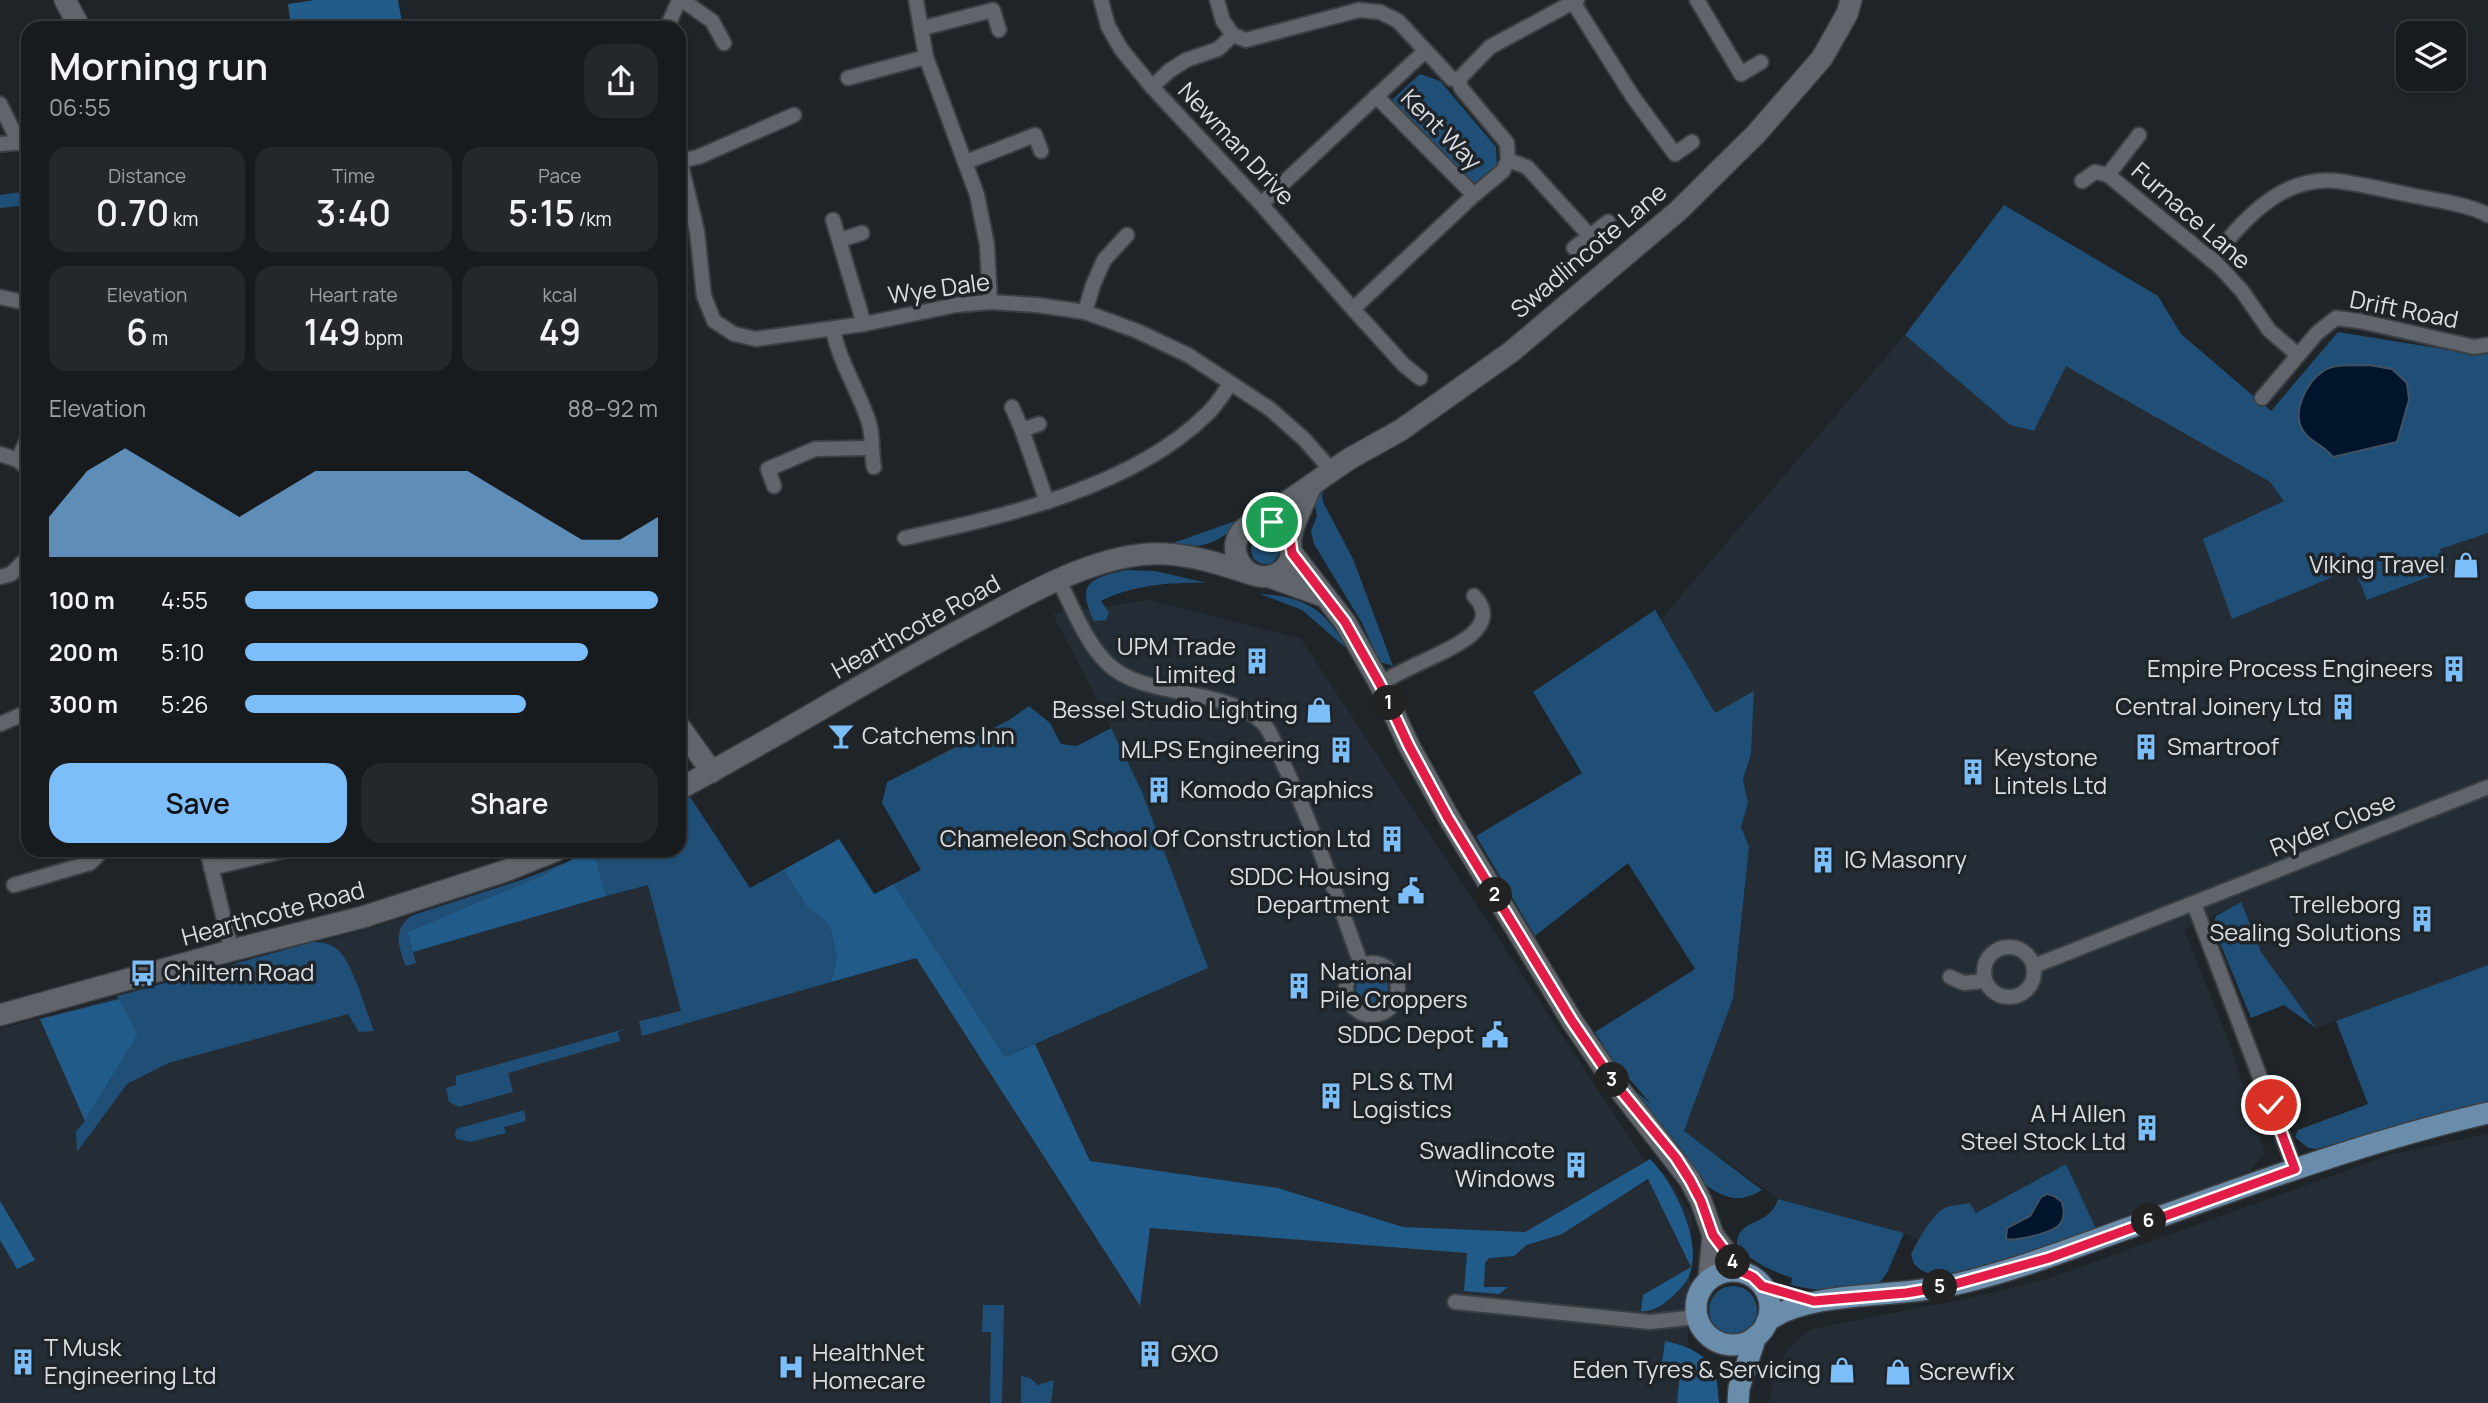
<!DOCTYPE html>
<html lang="en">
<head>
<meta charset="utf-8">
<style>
  :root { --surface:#171b1e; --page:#24282b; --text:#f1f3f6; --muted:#9ea1a4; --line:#36393c; --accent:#7cbef9 }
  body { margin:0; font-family:Manrope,sans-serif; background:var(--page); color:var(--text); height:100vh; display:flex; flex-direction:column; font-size:26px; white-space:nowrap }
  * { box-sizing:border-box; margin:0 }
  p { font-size:23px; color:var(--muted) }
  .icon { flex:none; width:38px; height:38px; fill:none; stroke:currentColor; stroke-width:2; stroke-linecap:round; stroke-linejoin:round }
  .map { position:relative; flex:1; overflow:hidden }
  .drawer { position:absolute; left:21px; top:21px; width:665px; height:836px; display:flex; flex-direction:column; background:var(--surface); border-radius:21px; box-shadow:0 2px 5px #0004,0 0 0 2px var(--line) }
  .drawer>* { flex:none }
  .tools { position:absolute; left:2396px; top:21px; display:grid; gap:14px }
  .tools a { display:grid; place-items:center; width:70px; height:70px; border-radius:14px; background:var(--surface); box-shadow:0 2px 5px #0004,0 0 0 2px var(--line); font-size:35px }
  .pin { position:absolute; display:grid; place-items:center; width:60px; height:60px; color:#fff; margin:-30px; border:4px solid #fff; border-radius:50%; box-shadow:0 2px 7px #0007 }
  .km { position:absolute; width:35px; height:35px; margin:-18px; border-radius:50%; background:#222; color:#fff; font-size:19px; line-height:35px; text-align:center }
  .round { display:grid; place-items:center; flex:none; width:74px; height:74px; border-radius:21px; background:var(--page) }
  .summary { display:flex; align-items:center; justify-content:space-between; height:119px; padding:0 28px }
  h1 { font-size:38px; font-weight:600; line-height:52px }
  .stats { display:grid; grid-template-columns:repeat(3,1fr); gap:10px; height:119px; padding:7px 28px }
  .stats div { display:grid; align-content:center; border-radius:18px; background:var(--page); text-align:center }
  .stats b { font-size:35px; font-weight:600 }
  .stats small { font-size:19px; font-weight:400 }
  .stats p { font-size:19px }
  .chart { height:196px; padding:14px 28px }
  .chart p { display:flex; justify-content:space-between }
  .chart svg { width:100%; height:126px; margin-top:7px; fill:var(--accent); opacity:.7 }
  .cta { display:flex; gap:14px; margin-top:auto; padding:14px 28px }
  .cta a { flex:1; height:80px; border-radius:21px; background:var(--accent); color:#111; font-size:28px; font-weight:600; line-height:80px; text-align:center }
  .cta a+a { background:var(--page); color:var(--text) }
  ul { padding:0 28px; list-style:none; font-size:23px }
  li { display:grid; grid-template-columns:112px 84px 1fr; align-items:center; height:52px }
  li i { height:18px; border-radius:9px; background:var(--accent) }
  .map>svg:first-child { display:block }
</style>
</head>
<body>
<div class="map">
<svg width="2488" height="1403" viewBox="0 0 2488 1403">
  <rect width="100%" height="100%" fill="#1f2428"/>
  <!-- built -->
  <g fill="#242d36">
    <polygon points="1905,335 2010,425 2034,431 2066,365 2270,482 2284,500 2232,619 2354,568 2367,600 2393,591 2448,570 2440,549 2488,533 2488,965 2316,1028 2261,952 2241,903 2184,929 2228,1040 2265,1153 2249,1171 2098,1233 2066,1164 1976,1213 1938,1213 1919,1240 1904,1233 1778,1199 1684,1131 1733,997 1749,847 1741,827 1748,803 1743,779 1751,754 1754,692 1715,713 1661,619"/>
    <polygon points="1149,600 1301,639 1645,1161 1525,1232 1403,1227 1278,1188 1153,1172 1090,1161 1035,1044 1208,968 1142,792 1095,695 1053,614"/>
    <polygon points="690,797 750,888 839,839 1139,1305 1150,1228 1519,1247 1664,1173 1692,1216 1686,1403 0,1403 0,1029 365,930 543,875 590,851 679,850 679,803"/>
    <polygon points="2488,1134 2488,1403 1769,1403 1772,1383 1788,1349 1811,1329 1975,1297 2050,1278 2392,1154"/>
  </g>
  <!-- green -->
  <g fill="#1f4f76">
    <polygon points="1420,74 1440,81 1496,147 1497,166 1473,188 1392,100"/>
    <polygon points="28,191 28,205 0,208 0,195"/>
    <polygon points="2004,205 2158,296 2181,334 2271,411 2338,332 2480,355 2488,354 2488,533 2440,549 2448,570 2367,600 2354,568 2232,619 2203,539 2284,501 2270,482 2066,366 2034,431 2010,425 1905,335"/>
    <polygon points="1330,481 1322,494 1323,502 1353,559 1393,666 1380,662 1362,623 1314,544 1311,531 1317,516 1314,500 1320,489"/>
    <path d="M1241,519C1217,550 1192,547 1156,549Z"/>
    <circle cx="1265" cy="550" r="14"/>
    <path d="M1125,570L1155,571L1207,583C1172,582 1132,585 1101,601L1109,613L1106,620L1094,621C1076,583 1089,579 1125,570Z"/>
    <path d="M1260,594C1303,596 1326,609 1346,648L1302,610Z"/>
    <path d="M1655,610L1715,713L1754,691L1751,754L1743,779L1748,803L1741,827L1749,847L1733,998L1684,1131L1762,1190C1740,1203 1727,1200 1706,1185L1627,1090L1623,1081L1651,1104L1612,1059L1595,1032L1695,969L1628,863L1535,936L1476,836L1582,773L1533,692Z"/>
    <polygon points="1029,706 1050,723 1061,744 1077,746 1111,728 1142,792 1208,968 1005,1057 894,884 921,870 882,803 887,782 1009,720"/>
    <polygon points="690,797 750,888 783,870 807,907 829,924 837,957 831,982 642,1036 639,1021 681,1011 648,885 606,896 594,851 679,850 679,803"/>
    <path d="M572,860L543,875L407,932L416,963L406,966C398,946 392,929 413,915L524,879Z"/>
    <polygon points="2241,902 2261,952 2316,1028 2284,1005 2251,1018 2213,926 2216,916"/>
    <path d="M313,942C322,942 331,944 338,950C352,962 367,1013 374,1031L359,1032L348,1014L168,1063L127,1084L77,1152L76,1131L85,1121L138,1034L117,996Z"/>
    <polygon points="2488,965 2488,1101 2316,1149 2308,1148 2295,1137 2298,1130 2368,1104 2336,1021"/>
    <circle cx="1372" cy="989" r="16"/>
    <polygon points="628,1028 618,1032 620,1041 508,1073 513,1092 459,1107 449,1102 446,1088 456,1085 456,1076"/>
    <polygon points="524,1110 526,1121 504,1127 506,1133 470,1142 457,1139 455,1136 456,1129"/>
    <path d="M2066,1164L2098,1233L2036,1255L1939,1278L1921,1270L1914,1264L1911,1255C1916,1243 1932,1215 1943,1209C1950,1205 1961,1205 1970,1203L1976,1213Z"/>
    <path d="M1778,1199L1904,1233L1887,1273L1877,1286C1847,1294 1821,1292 1791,1285L1792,1278C1772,1271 1751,1262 1737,1245C1736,1217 1770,1228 1778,1199Z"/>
    <circle cx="1733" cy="1310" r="24"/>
    <polygon points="983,1305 1004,1305 1002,1403 990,1403 991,1332 982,1332"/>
    <polygon points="1021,1376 1030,1378 1038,1385 1054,1380 1051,1403 1021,1403"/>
  </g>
  <!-- forest -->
  <g fill="#215b8a">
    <polygon points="315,0 398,0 403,28 291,28 288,4"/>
    <path d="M839,839L874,894L894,884L1005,1057L1035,1044L1090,1161L1278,1188L1403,1227L1525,1232L1650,1159C1674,1183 1705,1244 1688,1278C1685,1284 1679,1290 1674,1295C1666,1303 1652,1313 1641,1311L1643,1295L1691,1267L1648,1179L1562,1234L1527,1245L1514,1256L1489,1258L1485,1263L1484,1287H1508L1499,1294L1464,1291L1467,1253L1150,1228L1140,1306L916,958L831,982L837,957L829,924L807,907L783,870Z"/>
    <polygon points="590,850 594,851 606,896 413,952 407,932 543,875"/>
    <polygon points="119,999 138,1034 85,1121 40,1019"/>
    <polygon points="0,1201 35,1260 17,1269 0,1240"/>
    <path d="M1665,1341C1684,1345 1708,1353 1715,1374C1718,1383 1718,1394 1719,1403H1677L1680,1373L1661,1370Z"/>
  </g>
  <!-- water -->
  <g fill="#00152c" stroke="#425163" stroke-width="2">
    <path d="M2369,365L2392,369L2407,383L2409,400L2397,442L2333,457C2324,445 2313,444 2304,432C2290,413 2307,381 2325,370C2336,363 2357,366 2369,365Z"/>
    <path d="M2047,1194L2054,1196L2062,1202C2064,1211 2065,1217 2060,1224C2053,1233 2016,1241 2006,1239L2007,1228L2030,1216L2041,1197Z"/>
  </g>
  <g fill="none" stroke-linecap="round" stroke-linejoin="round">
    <!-- street casing -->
    <g stroke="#3b3f43" stroke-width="18">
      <g id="street">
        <polyline points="682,0 712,21 724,43"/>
        <polyline points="916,0 926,57 977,195 987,245 990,302"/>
        <polyline points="1101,0 1108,26 1121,49 1152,87 1261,204 1353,309 1474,195 1503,171 1508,160 1507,143 1461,88 1459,79"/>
        <polyline points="1217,0 1223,21 1233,35"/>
        <polyline points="1697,0 1741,74 1761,62"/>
        <polyline points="1573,2 1633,97 1675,154 1692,142"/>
        <polyline points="667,28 679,0"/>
        <polyline points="923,28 993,10 999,30"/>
        <polyline points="1233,35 1246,40 1359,10 1380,12 1398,21 1452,79 1459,79 1490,47 1577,0"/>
        <polyline points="848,78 926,57"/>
        <polyline points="1152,87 1169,71 1186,60 1218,49 1233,35"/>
        <polyline points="1376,96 1474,195"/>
        <polyline points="0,104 19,143"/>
        <polyline points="2139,135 2108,175 2219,266 2242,291 2269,330 2298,355"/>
        <polyline points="0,144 27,142"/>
        <polyline points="679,157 697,231 704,296 714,321 734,334 756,339 864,324 956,305 990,302 1037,305 1085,312 1137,331 1188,355 1270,409 1305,440 1332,471"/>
        <polyline points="1508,160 1527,167 1589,235"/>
        <polyline points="680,161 698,157 794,115"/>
        <polyline points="966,162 1035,135 1041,151"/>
        <polyline points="2082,181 2095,172 2108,175"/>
        <polyline points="1261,204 1425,51"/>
        <polyline points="833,220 864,324"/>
        <polyline points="840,240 862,233"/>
        <polyline points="1574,248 1608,222"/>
        <path d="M2211,260C2243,221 2280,175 2337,181C2361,184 2386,190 2410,195C2433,200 2468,204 2488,215"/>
        <polyline points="0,297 28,303"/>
        <polyline points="1353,309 1404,365 1420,378"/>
        <polyline points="1085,312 1093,285 1104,260 1127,235"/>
        <path d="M833,329C839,362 859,391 869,423C873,434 871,453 874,467"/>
        <polyline points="2262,398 2317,333 2336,318 2360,321 2474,347 2488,345"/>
        <polyline points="1012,407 1022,430 1047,502"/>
        <polyline points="1022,430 1039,424"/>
        <polyline points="0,454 18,460 28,469"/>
        <polyline points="18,460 28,438"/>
        <polyline points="774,486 768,469 815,449 870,448"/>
        <path d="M905,538C1004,516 1132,488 1207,414C1216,406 1223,394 1230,384"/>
        <polyline points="0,577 11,574 28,557"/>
        <path d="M1059,581C1073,608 1085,641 1107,663C1142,699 1224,686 1263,723C1272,732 1277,750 1282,761C1314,827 1336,896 1361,964"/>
        <path d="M1380,684C1394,675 1409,668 1424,661C1447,650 1505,628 1474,596"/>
        <polyline points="0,724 28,712"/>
        <polyline points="207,850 228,936 233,950"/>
        <polyline points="211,868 287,850"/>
        <polyline points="14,885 90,863 103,850"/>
        <polyline points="2194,904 2295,1169"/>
        <circle cx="2009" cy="972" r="25"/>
        <circle cx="1372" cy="989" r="26"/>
        <polyline points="2034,966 2488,787"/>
        <polyline points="1950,977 1964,983 1985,981"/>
        <polyline points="1455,1302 1650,1322 1697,1317"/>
      </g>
    </g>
    <!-- secondary casing -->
    <g stroke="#3b3f43" stroke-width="24">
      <g id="secondary">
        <polyline points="65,0 80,28"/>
        <polyline points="1259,521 1349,459 1401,430 1511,352 1678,211 1756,134 1822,58 1847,14 1851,0"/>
        <path d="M1290,538C1266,500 1218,534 1242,566C1253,581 1277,580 1288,564C1294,555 1289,548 1291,538C1293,522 1304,504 1310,488"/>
        <polyline points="1292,553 1345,622 1380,684 1409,746 1449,818 1572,1021 1613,1081 1690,1180 1701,1201 1713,1235 1740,1271"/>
        <polyline points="1270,577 1326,597"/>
        <polyline points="679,726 712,772"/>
        <path d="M679,789C783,734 881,671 985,617C1033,591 1092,558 1148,554C1184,552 1217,563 1251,574"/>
        <polyline points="0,1015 233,950 363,917 505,871 557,850"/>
        <polyline points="1709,1279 1713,1235"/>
      </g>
    </g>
    <!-- primary casing -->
    <g stroke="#3b3f43" stroke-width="24">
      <g id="primary">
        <circle cx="1733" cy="1308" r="37"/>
        <path d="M1767,1321C1811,1290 1893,1298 1948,1286C2012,1272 2073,1248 2134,1226C2251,1184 2367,1141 2488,1113"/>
        <polyline points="1738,1403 1739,1388 1756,1336"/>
      </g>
    </g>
    <!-- street -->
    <use href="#street" stroke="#5f656a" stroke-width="14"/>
    <!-- secondary -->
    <use href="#secondary" stroke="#5f656a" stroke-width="21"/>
    <!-- primary -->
    <use href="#primary" stroke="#6a8dab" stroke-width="21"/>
  </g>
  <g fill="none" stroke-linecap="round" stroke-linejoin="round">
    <!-- route casing -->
    <g stroke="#fff" stroke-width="14">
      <polyline id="route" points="1272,522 1285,529 1290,538 1292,553 1345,622 1380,684 1409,746 1448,818 1572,1021 1613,1081 1676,1158 1690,1180 1701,1201 1713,1235 1740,1271 1753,1277 1762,1286 1814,1301 1906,1293 1948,1286 2049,1258 2295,1169 2271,1105"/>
    </g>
    <!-- route -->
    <use href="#route" stroke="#e11d48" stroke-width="9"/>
  </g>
  <!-- icons -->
  <defs>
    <g id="shop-bare" transform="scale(2.1)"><path d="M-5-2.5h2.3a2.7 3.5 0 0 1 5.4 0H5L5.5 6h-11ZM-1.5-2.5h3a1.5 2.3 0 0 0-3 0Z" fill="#7cbef9" stroke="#1f2428" stroke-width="2.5" paint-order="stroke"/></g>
    <g id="building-bare" transform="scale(2.1)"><path d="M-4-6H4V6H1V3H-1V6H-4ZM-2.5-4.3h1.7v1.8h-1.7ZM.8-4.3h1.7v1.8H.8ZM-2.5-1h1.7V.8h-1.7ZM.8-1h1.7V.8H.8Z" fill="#7cbef9" stroke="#1f2428" stroke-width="2.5" paint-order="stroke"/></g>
    <g id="bar-bare" transform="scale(2.1)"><path d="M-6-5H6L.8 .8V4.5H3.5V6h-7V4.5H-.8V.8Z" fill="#7cbef9" stroke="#1f2428" stroke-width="2.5" paint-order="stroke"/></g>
    <g id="civic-bare" transform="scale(2.1)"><path d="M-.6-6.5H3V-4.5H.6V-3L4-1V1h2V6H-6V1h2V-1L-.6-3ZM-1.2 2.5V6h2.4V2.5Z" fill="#7cbef9" stroke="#1f2428" stroke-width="2.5" paint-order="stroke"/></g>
    <g id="bus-bare" transform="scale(2.1)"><path d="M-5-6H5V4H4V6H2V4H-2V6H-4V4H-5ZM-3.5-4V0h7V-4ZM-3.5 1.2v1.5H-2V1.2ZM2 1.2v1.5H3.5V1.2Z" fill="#7cbef9" stroke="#1f2428" stroke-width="2.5" paint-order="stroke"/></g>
    <g id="hospital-bare" transform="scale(2.1)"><path d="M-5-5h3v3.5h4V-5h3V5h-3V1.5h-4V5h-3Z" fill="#7cbef9" stroke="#1f2428" stroke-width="2.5" paint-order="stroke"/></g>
  </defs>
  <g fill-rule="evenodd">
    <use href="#shop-bare" x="2466" y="565"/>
    <use href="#building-bare" x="1257" y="661"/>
    <use href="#building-bare" x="2454" y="669"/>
    <use href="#building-bare" x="2343" y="707"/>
    <use href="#shop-bare" x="1319" y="710"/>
    <use href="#bar-bare" x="841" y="736"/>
    <use href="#building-bare" x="2146" y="747"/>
    <use href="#building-bare" x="1341" y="750"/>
    <use href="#building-bare" x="1973" y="772"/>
    <use href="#building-bare" x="1159" y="790"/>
    <use href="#building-bare" x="1392" y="839"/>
    <use href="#building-bare" x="1823" y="860"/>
    <use href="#civic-bare" x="1411" y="891"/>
    <use href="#building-bare" x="2422" y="919"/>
    <use href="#bus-bare" x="143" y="973"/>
    <use href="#building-bare" x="1299" y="986"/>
    <use href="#civic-bare" x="1495" y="1035"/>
    <use href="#building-bare" x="1331" y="1096"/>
    <use href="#building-bare" x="2147" y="1128"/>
    <use href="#building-bare" x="1576" y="1165"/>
    <use href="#building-bare" x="1150" y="1354"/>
    <use href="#building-bare" x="23" y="1362"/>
    <use href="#hospital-bare" x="791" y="1367"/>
    <use href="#shop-bare" x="1842" y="1370"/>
    <use href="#shop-bare" x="1898" y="1372"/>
  </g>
  <g text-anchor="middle" stroke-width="7" stroke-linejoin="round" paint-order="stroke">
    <!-- street labels -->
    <g font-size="24" fill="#dbdee2" stroke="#1f2428">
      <text transform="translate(1441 130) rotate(45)" y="8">Kent Way</text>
      <text transform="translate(1236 144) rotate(47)" y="8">Newman Drive</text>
      <text transform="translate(2191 216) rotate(41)" y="8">Furnace Lane</text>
      <text transform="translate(1589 251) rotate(-40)" y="8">Swadlincote Lane</text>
      <text transform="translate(939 289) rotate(-8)" y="8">Wye Dale</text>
      <text transform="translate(2404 310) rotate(11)" y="8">Drift Road</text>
      <text transform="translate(916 627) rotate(-29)" y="8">Hearthcote Road</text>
      <text transform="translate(2333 825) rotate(-22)" y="8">Ryder Close</text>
      <text transform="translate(273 914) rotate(-15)" y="8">Hearthcote Road</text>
    </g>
    <!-- poi labels -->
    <g font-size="24" fill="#dbdee2" stroke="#1f2428" text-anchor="end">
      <text x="2445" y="573">Viking Travel</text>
      <text x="1236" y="655">UPM Trade<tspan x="1236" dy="28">Limited</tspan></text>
      <text x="2433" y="677">Empire Process Engineers</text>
      <text x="2322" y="715">Central Joinery Ltd</text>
      <text x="1298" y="718">Bessel Studio Lighting</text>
      <text x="862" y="744" text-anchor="start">Catchems Inn</text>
      <text x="2167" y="755" text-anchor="start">Smartroof</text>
      <text x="1320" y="758">MLPS Engineering</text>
      <text x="1994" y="766" text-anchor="start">Keystone<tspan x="1994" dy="28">Lintels Ltd</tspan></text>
      <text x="1180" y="798" text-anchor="start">Komodo Graphics</text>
      <text x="1371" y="847">Chameleon School Of Construction Ltd</text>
      <text x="1844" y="868" text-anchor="start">IG Masonry</text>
      <text x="1390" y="885">SDDC Housing<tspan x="1390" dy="28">Department</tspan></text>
      <text x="2401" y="913">Trelleborg<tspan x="2401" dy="28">Sealing Solutions</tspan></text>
      <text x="1320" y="980" text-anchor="start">National<tspan x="1320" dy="28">Pile Croppers</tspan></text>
      <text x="164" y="981" text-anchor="start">Chiltern Road</text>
      <text x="1474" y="1043">SDDC Depot</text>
      <text x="1352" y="1090" text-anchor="start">PLS &amp; TM<tspan x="1352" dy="28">Logistics</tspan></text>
      <text x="2126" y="1122">A H Allen<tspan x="2126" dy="28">Steel Stock Ltd</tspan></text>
      <text x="1555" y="1159">Swadlincote<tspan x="1555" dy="28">Windows</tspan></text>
      <text x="44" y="1356" text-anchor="start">T Musk<tspan x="44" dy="28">Engineering Ltd</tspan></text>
      <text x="812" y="1361" text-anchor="start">HealthNet<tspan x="812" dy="28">Homecare</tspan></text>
      <text x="1171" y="1362" text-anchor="start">GXO</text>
      <text x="1821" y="1378">Eden Tyres &amp; Servicing</text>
      <text x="1919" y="1380" text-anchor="start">Screwfix</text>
    </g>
  </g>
</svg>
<div class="tools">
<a><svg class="icon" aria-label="layers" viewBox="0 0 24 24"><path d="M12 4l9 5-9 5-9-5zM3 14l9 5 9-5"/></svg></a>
</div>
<div class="pin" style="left:1272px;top:522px;background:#1e9e55"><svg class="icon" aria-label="arrive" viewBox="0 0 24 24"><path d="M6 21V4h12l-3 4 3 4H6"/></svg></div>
<div class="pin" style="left:2271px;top:1105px;background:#d93025"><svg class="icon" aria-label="check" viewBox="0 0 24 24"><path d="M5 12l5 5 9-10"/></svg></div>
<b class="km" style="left:1389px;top:703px">1</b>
<b class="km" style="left:1495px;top:895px">2</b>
<b class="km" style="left:1612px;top:1080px">3</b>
<b class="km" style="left:1733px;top:1262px">4</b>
<b class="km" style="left:1940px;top:1287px">5</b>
<b class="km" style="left:2149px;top:1221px">6</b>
<section class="drawer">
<div class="summary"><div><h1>Morning run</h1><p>06:55</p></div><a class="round"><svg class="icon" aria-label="share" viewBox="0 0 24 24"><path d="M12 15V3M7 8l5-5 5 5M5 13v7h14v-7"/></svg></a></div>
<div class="stats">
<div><p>Distance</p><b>0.70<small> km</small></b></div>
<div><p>Time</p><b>3:40</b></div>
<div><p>Pace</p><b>5:15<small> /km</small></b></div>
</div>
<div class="stats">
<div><p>Elevation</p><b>6<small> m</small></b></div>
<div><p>Heart rate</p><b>149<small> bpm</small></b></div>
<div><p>kcal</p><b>49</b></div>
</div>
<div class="chart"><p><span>Elevation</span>88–92 m</p>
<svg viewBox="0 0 160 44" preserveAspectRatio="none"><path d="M0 44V30L10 14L20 6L30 14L40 22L50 30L60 22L70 14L80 14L90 14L100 14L110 14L120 22L130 30L140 38L150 38L160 30V44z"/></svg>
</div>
<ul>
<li><b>100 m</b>4:55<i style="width:100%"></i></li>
<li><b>200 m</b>5:10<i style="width:83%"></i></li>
<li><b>300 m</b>5:26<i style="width:68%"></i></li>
</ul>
<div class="cta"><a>Save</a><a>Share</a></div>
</section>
</div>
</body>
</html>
